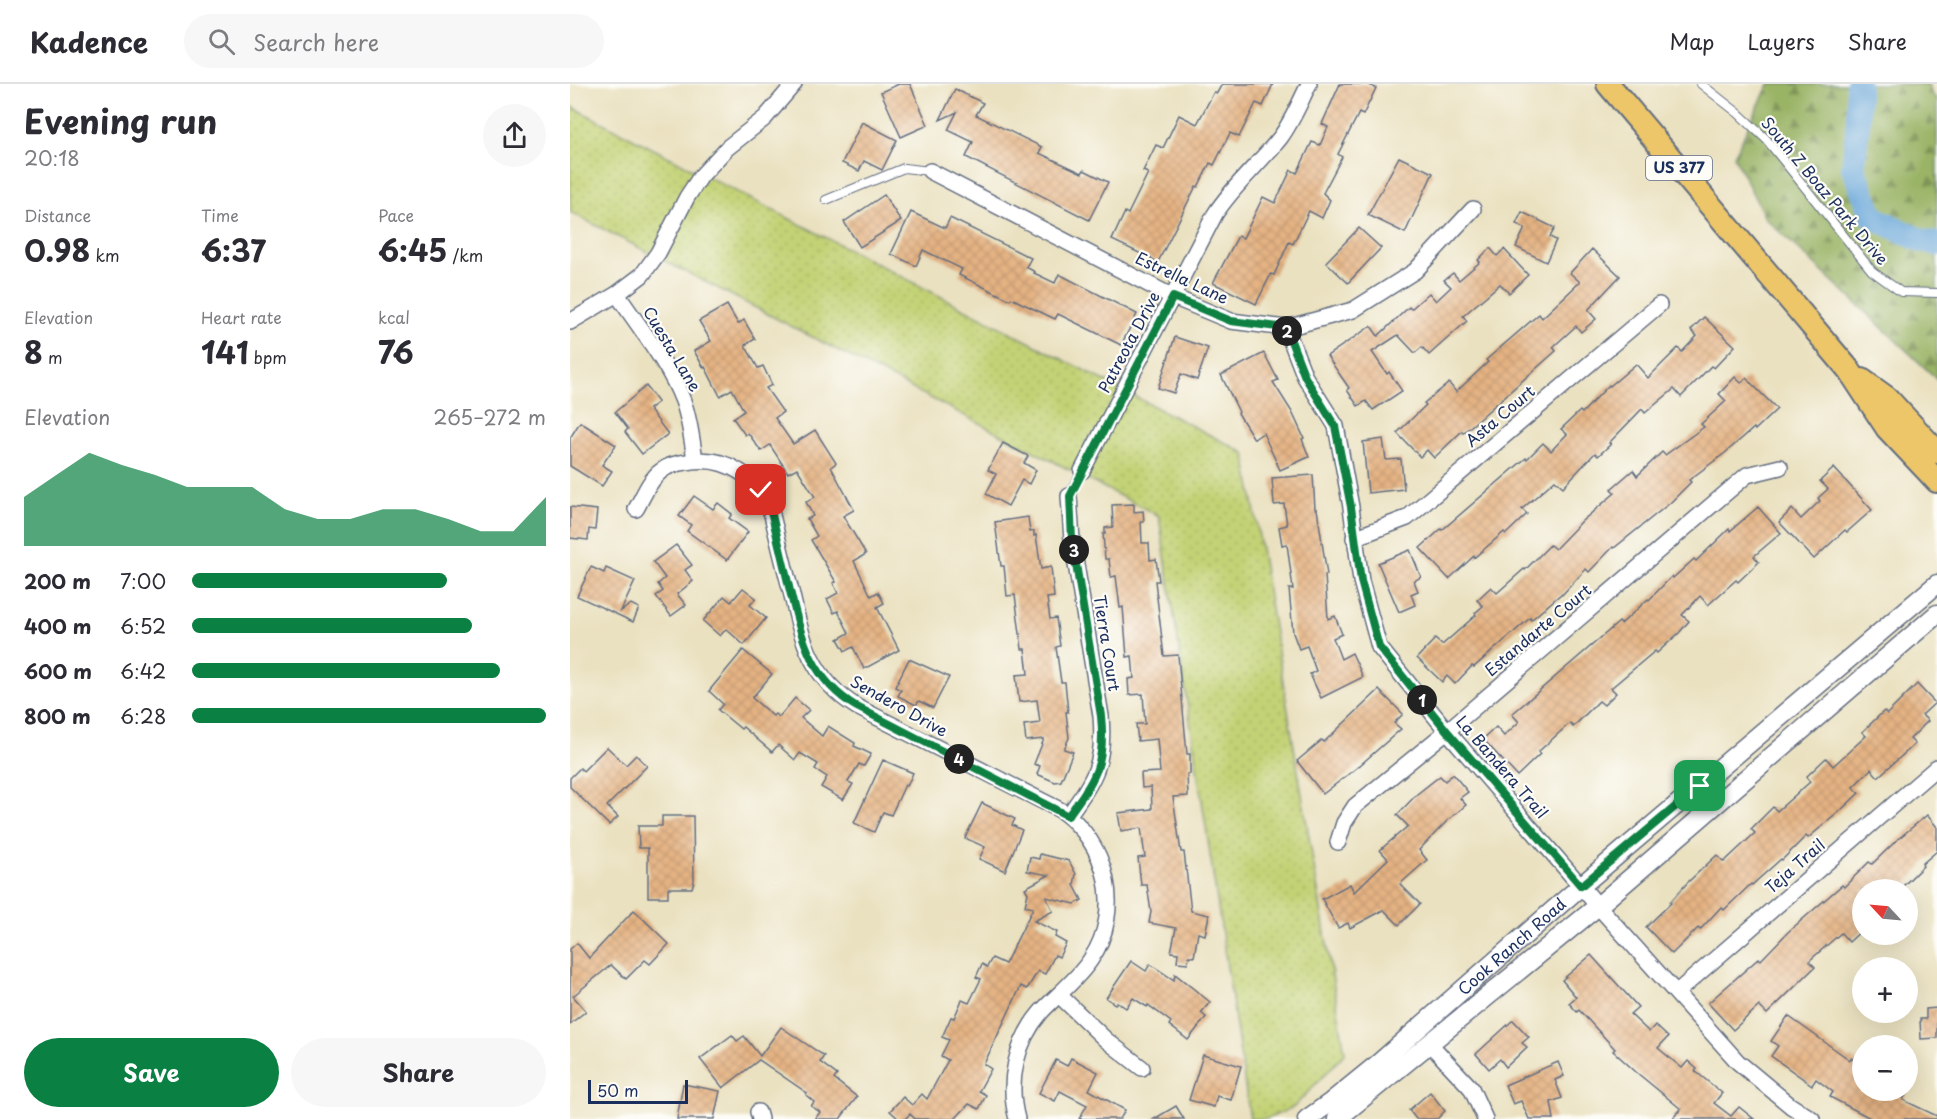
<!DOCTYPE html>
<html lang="en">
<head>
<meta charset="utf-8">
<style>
  :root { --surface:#fff; --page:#f7f7f7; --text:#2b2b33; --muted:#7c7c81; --line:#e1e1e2; --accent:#0b8043 }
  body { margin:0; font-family:"Playpen Sans",sans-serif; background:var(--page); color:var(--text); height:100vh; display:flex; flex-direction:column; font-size:22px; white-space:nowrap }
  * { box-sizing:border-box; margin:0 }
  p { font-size:20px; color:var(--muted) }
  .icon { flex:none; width:33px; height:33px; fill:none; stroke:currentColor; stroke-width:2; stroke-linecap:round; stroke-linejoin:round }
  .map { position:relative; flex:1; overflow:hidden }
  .details { display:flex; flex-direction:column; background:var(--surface); width:570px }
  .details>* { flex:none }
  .needle { width:39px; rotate:296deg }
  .tools { position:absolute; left:1282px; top:795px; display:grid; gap:12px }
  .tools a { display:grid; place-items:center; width:66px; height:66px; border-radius:50%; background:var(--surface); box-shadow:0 6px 24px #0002; font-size:30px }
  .scale { position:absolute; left:18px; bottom:15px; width:100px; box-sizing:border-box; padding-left:6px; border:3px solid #1b2f5e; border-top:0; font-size:16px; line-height:21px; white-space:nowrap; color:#1b2f5e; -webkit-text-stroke:4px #fdfcf7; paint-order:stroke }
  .pin { position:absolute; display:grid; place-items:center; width:51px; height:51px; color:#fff; margin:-26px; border-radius:12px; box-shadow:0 3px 9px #0006 }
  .km { position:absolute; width:30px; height:30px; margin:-15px; border-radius:50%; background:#222; color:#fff; font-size:16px; line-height:30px; text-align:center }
  .round { display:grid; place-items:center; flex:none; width:63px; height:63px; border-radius:32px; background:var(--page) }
  .overview { display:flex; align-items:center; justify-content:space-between; height:102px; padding:0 24px }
  h1 { font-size:33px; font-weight:700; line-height:45px }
  .figures { display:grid; grid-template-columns:repeat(3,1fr); gap:9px; height:102px; padding:6px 24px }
  .figures div { display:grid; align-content:center }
  .figures b { font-size:30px; font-weight:700 }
  .figures small { font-size:16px; font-weight:400 }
  .figures p { font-size:16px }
  .chart { height:168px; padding:12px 24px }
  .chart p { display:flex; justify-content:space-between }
  .chart svg { width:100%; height:108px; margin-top:6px; fill:var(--accent); opacity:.7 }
  .button { display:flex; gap:12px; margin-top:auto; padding:12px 24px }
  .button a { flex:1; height:69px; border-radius:36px; background:var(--accent); color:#fff; font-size:24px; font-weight:700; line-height:69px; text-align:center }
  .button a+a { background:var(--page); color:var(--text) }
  ul { padding:0 24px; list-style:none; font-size:20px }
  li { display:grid; grid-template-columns:96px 72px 1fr; align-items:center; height:45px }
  li i { height:15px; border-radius:8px; background:var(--accent) }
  header { display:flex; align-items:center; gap:36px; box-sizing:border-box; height:84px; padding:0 30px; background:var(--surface); border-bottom:2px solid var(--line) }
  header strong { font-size:28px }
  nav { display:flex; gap:33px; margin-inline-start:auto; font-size:21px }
  .search { width:420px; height:54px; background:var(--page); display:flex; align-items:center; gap:15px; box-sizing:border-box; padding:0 21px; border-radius:33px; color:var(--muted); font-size:22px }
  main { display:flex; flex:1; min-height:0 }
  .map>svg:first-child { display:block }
</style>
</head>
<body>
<header>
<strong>Kadence</strong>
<div class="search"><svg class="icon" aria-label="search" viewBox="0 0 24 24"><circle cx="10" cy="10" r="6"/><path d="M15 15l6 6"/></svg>Search here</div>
<nav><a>Map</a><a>Layers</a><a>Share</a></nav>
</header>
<main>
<section class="details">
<div class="overview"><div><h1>Evening run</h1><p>20:18</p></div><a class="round"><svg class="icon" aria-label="share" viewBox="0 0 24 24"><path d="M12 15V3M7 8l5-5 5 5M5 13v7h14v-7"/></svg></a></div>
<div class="figures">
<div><p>Distance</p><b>0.98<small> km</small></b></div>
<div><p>Time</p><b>6:37</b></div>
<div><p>Pace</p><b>6:45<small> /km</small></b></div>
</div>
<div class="figures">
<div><p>Elevation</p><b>8<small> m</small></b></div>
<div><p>Heart rate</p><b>141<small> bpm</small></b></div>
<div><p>kcal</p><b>76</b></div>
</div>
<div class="chart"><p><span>Elevation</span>265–272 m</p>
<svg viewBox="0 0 160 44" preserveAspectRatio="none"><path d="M0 44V24L10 15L20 6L30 11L40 15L50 20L60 20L70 20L80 29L90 33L100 33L110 29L120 29L130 33L140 38L150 38L160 24V44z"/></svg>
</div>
<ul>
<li><b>200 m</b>7:00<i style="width:72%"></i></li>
<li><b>400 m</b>6:52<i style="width:79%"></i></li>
<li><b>600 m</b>6:42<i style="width:87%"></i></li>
<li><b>800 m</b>6:28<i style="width:100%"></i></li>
</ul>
<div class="button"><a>Save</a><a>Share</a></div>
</section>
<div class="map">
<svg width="1367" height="1035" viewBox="0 0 1367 1035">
  <defs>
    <pattern id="grass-dots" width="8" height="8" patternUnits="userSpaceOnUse" patternTransform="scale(1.5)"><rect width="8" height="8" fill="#c3d274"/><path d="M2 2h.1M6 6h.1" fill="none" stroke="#a7b567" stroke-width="1.8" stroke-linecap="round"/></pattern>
    <pattern id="forest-firs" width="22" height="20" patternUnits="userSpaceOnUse" patternTransform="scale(1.5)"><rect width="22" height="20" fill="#9ab466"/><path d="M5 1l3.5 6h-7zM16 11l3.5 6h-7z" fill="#7d9357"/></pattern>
    <pattern id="building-cross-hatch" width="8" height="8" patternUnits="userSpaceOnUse" patternTransform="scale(1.5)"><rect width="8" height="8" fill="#e5b382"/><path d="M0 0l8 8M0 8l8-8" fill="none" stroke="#c49a73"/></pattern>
  </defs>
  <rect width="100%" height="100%" fill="#fdfcf7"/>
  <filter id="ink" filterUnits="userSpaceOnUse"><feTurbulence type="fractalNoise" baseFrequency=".0167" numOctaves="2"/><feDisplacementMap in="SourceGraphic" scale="12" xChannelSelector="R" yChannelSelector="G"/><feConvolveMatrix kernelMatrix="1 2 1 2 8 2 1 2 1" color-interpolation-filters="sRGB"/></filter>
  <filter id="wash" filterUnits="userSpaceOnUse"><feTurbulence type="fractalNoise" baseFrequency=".008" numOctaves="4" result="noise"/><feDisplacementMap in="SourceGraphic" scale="24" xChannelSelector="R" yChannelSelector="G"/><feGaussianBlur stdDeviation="1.35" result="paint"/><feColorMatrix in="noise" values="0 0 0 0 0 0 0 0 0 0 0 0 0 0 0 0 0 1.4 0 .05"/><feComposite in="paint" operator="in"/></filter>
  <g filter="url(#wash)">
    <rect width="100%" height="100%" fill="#eae1c0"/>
    <!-- grass -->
    <polygon fill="url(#grass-dots)" stroke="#6f8069" stroke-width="1.5" points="0,22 675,369 775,969 724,1023 697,1035 680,1035 589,432 0,128"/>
    <!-- forest -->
    <polygon fill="url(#forest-firs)" stroke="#5a7262" stroke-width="1.5" points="1199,0 1358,0 1362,11 1367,15 1367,295 1195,134 1164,72"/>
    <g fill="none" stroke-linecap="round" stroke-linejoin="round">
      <!-- river -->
      <polyline stroke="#66a5d9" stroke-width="24" points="1288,0 1288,39 1283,84 1303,133 1352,157 1367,160"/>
    </g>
    <g id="blocks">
      <!-- building -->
      <g fill="url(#building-cross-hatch)">
        <polygon points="329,0 340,0 358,41 331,53 311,8"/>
        <polygon points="652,0 703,0 693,22 686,19 669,53 660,49 644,81 640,79 628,103 626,102 588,178 542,156 555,128 558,130 578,89 573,87 586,61 593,64 609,31 627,40 644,8 647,9"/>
        <polygon points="770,0 797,0 806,4 793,31 789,29 768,70 772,73 753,109 760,116 752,134 739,127 723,160 719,158 704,191 701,190 686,220 643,199 668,152 673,154 693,113 705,119 721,86 727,89 742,58 750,61 758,43 752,40"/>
        <polygon points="385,5 413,19 406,31 472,63 469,69 512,89 514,86 538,98 519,136 396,73 403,58 378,46 387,28 370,36"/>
        <polygon points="292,38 327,56 312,86 294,77 289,87 272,79"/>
        <polygon points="829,73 863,89 835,149 798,131"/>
        <polygon points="314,111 331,137 290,163 274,138"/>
        <polygon points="341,128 375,144 380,134 461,174 456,183 465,188 464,189 485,199 489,190 567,230 551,261 488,230 485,235 441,214 440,216 389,191 392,185 353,166 346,182 321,170"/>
        <polygon points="952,128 985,144 980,153 986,156 976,178 946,163 955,144 946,140"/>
        <polygon points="789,144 811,164 778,199 756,178"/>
        <polygon points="920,164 927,172 934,165 958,191 939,209 930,200 893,232 897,237 859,271 852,263 845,269 828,251 802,268 817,290 819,288 832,307 803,326 796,317 788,322 777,306 779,304 757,272 801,242 808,252 839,223 841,225 859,209 866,217 881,203 874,196 883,189 889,196 910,178 908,176"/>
        <polygon points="1022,165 1050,192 1018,226 1026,235 1011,248 1006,242 983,263 986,267 908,336 893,349 892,347 864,374 857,366 850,373 827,349 856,321 854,319 879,299 886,308 918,278 916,276 969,230 972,234 1010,198 1000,189"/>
        <polygon points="157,221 168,240 174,236 185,255 175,261 188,284 193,282 202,301 196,304 213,328 205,334 223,360 245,346 266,379 261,383 284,426 273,432 296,470 284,477 301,512 308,508 314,519 307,523 329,566 294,585 283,563 275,567 268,555 279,549 268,527 264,529 257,515 268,509 263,499 266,498 241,456 247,452 237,435 243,432 236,418 245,413 227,384 218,389 200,361 191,367 178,349 175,351 163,334 174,327 162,305 150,312 135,283 134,284 124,267 141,257 129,237"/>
        <polygon points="1134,233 1165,262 1144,284 1141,282 1111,313 1104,305 1075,329 1072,325 1039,359 1041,360 1028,372 1025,369 993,403 985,396 952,425 957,430 936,450 934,448 905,473 904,472 879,495 850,464 871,445 872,446 956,374 957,375 973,359 981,367 997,350 991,345 1010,327 1012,329 1039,301 1040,302 1066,280 1078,294 1108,264 1112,268 1127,252 1121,246"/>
        <polygon points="605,253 638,264 627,296 611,290 604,309 588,304"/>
        <polygon points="694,269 708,296 703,298 722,328 734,354 732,355 739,373 710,386 693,349 684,355 668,329 669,328 651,291"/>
        <polygon points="1165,293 1171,299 1176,294 1207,325 1185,346 1184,344 1155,369 1119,396 1121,398 1100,419 1044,464 1043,463 1019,488 1016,485 992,511 991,510 961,536 960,534 904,583 902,582 885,600 877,592 872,598 847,574 865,555 872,561 906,531 905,529 913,522 907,516 921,503 927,509 954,485 955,486 980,461 985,465 1012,437 1045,409 1041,405 1063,386 1067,392 1092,368 1095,371 1134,343 1131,340 1156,317 1149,310"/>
        <polygon points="76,302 88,318 79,325 98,350 72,370 55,348 58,345 45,328"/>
        <polygon points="10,338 46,361 32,381 42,387 32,402 0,382 0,354"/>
        <polygon points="813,355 816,376 831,375 834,405 798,409 793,358"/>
        <polygon points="433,359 458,372 454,379 466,386 459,400 452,396 438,422 416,410 426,390 418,386"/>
        <polygon points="1264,384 1302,426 1277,448 1275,446 1244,475 1209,438 1222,425 1231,435 1250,417 1248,414 1258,405 1250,397"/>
        <polygon points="743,391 745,425 747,425 757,491 755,491 758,535 765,532 772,550 763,554 771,575 782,569 793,593 751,614 740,590 746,587 737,562 729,565 723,549 719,505 723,505 717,460 712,461 709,443 717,441 714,420 704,421 702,394"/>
        <polygon points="124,412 143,425 148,419 162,430 159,434 178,448 157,476 117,447 121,441 109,432"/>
        <polygon points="564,420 564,428 573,427 574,438 571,438 572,459 579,459 580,476 586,475 589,497 585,497 594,572 608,571 617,670 620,670 620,690 617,690 618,712 603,713 611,768 614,768 621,827 639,831 635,851 628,849 624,873 619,872 618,879 607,878 608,869 601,868 606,844 579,839 581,828 577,801 571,801 568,774 575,773 571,744 551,747 548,729 582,725 581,703 572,704 571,689 590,688 587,655 568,657 566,640 575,640 573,610 559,611 558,595 564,594 562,572 557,573 553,523 550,524 546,492 541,493 539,475 535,475 533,450 535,450 535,444 543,443 542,421"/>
        <polygon points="0,423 27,426 25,446 19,445 18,456 0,454"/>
        <polygon points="1188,423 1211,449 1184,472 1189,478 1168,498 1166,496 1138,521 1130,512 1112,531 1119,537 1109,549 1087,569 1085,567 1041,604 1046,609 1034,621 1029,617 1003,643 1000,639 968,668 970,670 947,692 913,655 926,643 934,652 949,638 942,630 1049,538 1051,540 1078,515 1079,516 1102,492 1103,494 1124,475 1126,477 1159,445 1160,447"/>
        <polygon points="458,433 460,448 464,447 464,452 466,451 471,485 481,483 484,513 477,514 480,535 486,534 490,562 486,563 491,598 495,598 498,628 496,628 499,654 494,665 503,668 491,697 485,698 467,690 470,682 464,680 474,655 456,657 454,641 470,639 467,616 449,618 446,591 458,590 455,565 452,565 445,511 437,512 434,482 431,482 425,438"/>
        <polygon points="106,461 122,481 115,486 123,497 107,510 116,521 101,532 86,512 93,507 88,500 95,494 83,478"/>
        <polygon points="840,466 851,493 844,497 848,507 841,510 845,521 829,528 808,479"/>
        <polygon points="21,483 34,489 36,484 65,497 51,527 61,520 69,524 63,538 7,512"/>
        <polygon points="173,504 186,514 180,521 196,534 174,561 156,545 150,552 133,537 154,512 161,518"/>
        <polygon points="173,566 202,590 182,614 203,632 205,630 209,633 225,614 239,626 231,634 252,652 258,642 285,659 284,662 301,670 294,682 289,680 278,698 283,700 273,716 251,703 257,693 245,685 248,680 230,669 225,676 208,661 202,668 173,643 171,645 148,626 153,620 139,607"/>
        <polygon points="339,575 379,593 363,624 349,617 346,621 328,612 331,606 325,603"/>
        <polygon points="1347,600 1365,619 1352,631 1358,637 1340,655 1345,660 1308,693 1301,685 1283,703 1289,709 1269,728 1238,754 1236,752 1212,776 1211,775 1182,801 1181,800 1154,826 1151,823 1130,846 1128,844 1102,870 1076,843 1101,819 1100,818 1118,798 1147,771 1154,778 1185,749 1181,745 1203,723 1207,727 1240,698 1236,693 1256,674 1263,682 1296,652 1292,648 1314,627 1317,630"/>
        <polygon points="809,606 833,630 824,639 831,645 789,682 753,710 727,677 752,656 754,658"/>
        <polygon points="37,663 56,681 66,671 77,682 37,722 48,733 39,741 0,703 0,694 10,684 13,687"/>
        <polygon points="313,676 343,689 337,702 335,701 321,731 313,728 304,748 284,739"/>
        <polygon points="883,690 898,708 890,714 896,721 877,737 849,766 857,776 830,800 850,820 829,841 814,826 780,844 778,839 768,844 752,815 780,800 784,808 818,775 810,766 838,742 827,731 847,710 870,692 875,697"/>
        <polygon points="412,719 445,735 442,741 452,746 435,787 409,775 415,763 395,754"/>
        <polygon points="1357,731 1367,743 1367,767 1352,780 1353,782 1329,806 1293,806 1293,845 1279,858 1271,849 1239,877 1245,883 1197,930 1189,922 1163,946 1138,919 1189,874 1191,876 1218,848 1272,801 1274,803 1299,778 1302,780 1328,755"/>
        <polygon points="92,732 123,732 124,797 122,804 98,804 98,813 78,813 78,764 69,764 68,742 92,742"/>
        <polygon points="470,770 499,777 506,790 504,801 512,816 505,820 476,813 483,827 464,837 487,848 485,853 496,859 489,873 485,871 475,890 468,887 457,905 451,902 414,980 421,985 409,1007 416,1011 409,1025 399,1020 385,1035 345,1035 340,1030 335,1035 329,1035 320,1027 333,1013 342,1021 352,1010 357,1015 378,976 371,972 379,956 372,953 381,933 384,934 392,916 399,919 411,895 406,893 412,880 417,883 422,874 435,880 463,824 455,822 458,809 455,804 479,791 457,787 460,773 469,775"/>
        <polygon points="64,826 99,860 80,880 75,876 56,895 41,881 3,912 16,927 0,940 0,865 7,859 19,874"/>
        <polygon points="1021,871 1068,923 1060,930 1079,948 1085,941 1098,953 1088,964 1112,984 1118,977 1127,985 1125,987 1152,1009 1144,1019 1161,1032 1169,1023 1184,1035 1102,1035 1111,1025 1066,988 1043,967 1045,965 1009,926 1007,928 999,919 1006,913 992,896"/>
        <polygon points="561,877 576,887 580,880 604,896 605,890 640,918 631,929 636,933 618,956 599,941 601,938 578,921 577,923 563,914 556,924 547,918 545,920 536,914"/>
        <polygon points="1367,924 1367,954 1351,955 1350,935 1356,935 1356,925"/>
        <polygon points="1218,932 1280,976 1281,974 1293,981 1293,1006 1338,1006 1333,1016 1367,1032 1367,1035 1302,1035 1260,1013 1263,1008 1246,995 1242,1001 1201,972 1208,962 1201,957"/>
        <polygon points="943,936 959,953 952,959 957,963 936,983 930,975 919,985 906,970"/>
        <polygon points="211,943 254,972 250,978 267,991 264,995 287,1013 270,1035 245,1035 250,1028 241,1022 244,1018 236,1011 237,1009 189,976 153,1004 130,975 162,951 167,957 174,952 190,972"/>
        <polygon points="633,971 671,982 661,1016 647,1012 644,1023 619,1016"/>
        <polygon points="501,974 528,988 519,1006 555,1026 550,1035 509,1035 517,1021 490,1007 485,1017 469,1009 486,976 497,982"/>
        <polygon points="988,978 994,992 985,996 992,1014 981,1018 984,1035 959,1035 951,1017 943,1020 935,1001"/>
        <polygon points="113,1000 150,1007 144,1035 107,1035"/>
        <polygon points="860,1008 875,1027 867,1035 846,1035 839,1026"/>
        <polygon points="606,1022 614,1035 584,1035"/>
      </g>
    </g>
  </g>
  <g filter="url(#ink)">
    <use href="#blocks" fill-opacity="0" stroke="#636d80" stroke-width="1.5"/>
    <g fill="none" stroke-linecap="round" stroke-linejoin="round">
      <!-- service casing -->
      <g stroke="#636d80" stroke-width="10">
        <g id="service">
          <polyline points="1131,0 1168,29 1196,55 1302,187 1331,208 1367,209"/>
          <polyline points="256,116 334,84 360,87"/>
          <polyline points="499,412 512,387"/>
        </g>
      </g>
      <!-- minor casing -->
      <g stroke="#636d80" stroke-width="18">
        <g id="minor">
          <polyline points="360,87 603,213 661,237 716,244 783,226 845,187 903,125"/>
          <path d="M47,210C69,243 99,280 113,317C120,336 122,356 125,376"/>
          <polyline points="0,238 47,210 72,191 88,169 117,113 131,92 157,64 195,34 224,0"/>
          <polyline points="716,244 735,293 766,342 781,423 791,497 809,563 877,647 1028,822 1168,978 1221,1022 1242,1035"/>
          <path d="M512,387L645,130C663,102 689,80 710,54C722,38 730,18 739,0"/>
          <path d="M66,425C73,413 79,396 91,387C98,381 108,379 117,378C155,370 191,394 202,431C208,456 214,482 221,507C232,556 241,595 287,623L490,726C537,757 554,826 521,875C508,895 488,910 471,928C446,957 437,998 447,1035"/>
          <polyline points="784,454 837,434 1089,221"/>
          <path d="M498,732C525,694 535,680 531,632L502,456L499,412"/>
          <polyline points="768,758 774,739 785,722 877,647 1177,391 1210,383"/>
          <polyline points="1107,908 1367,683"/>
          <polyline points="489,911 536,956 572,984"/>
          <polyline points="860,960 901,1004 915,1035"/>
          <polyline points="188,1028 190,1035"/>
        </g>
      </g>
      <!-- tertiary casing -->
      <g stroke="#636d80" stroke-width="21">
        <g id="tertiary">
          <path id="s1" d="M737,1035L761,1018L809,979L1011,802L1367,500"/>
          <polyline points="767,1035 1028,822 1367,530"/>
        </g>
      </g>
      <!-- primary casing -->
      <g stroke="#636d80" stroke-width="26">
        <g id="primary">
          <polyline points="1038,0 1279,286 1317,344 1367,397"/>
          <polyline points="1292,296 1317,314 1367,368"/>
        </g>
      </g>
      <!-- service -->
      <use href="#service" stroke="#fff" stroke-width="8"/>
      <!-- minor -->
      <use href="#minor" stroke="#fff" stroke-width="15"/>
      <!-- tertiary -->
      <use href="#tertiary" stroke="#fff" stroke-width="18"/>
      <!-- primary -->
      <use href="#primary" stroke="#ecc669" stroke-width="22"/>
    </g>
  </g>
  <g fill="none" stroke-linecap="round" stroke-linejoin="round" filter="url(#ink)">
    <!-- route casing -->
    <g stroke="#fff" stroke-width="12">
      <path id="route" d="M191,406L196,414L202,431C208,456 214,482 220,507C232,555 241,596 287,623L498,732C525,695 536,680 531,632L502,456L500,412L603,213L661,237L716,244L735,293L765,342L781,423L791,497L809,563L877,647L1011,802L1130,702"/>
    </g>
    <!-- route -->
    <use href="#route" stroke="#0b8043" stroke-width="8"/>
  </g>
  <g text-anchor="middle" stroke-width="4.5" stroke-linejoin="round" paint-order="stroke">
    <!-- shield labels -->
    <rect fill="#fdfcf7" stroke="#5f6c8c" stroke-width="1.5" x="1076" y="72" width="66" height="24" rx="4.5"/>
    <g font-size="15" font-weight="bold" fill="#1b2f5e">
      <text x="1109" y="89">US 377</text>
    </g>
    <!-- street labels -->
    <g font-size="16" fill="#1b2f5e" stroke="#fdfcf7">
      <text transform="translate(1255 107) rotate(50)" y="6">South Z Boaz Park Drive</text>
      <text transform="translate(612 194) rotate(25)" y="6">Estrella Lane</text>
      <text transform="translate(559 258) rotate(-62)" y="6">Patreota Drive</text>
      <text transform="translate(102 265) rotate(59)" y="6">Cuesta Lane</text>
      <text transform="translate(930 332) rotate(-40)" y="6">Asta Court</text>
      <text transform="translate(968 546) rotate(-40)" y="6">Estandarte Court</text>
      <text transform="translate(537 559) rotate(81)" y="6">Tierra Court</text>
      <text transform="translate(329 622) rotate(29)" y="6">Sendero Drive</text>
      <text transform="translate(932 683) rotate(49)" y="6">La Bandera Trail</text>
      <text transform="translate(1225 782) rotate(-41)" y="6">Teja Trail</text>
      <text dy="6" stroke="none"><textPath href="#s1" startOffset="268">Cook Ranch Road</textPath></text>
    </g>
  </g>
</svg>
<div class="tools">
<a><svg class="needle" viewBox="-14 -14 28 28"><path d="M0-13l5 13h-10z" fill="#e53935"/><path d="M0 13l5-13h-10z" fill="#7c7c81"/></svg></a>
<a>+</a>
<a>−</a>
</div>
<div class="scale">50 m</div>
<div class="pin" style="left:1130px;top:702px;background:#1e9e55"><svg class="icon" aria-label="arrive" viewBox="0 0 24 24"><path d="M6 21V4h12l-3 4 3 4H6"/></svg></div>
<div class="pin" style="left:191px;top:406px;background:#d93025"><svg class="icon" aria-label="check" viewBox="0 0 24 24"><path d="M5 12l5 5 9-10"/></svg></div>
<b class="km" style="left:852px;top:616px">1</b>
<b class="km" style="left:717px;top:247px">2</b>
<b class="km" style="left:504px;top:466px">3</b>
<b class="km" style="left:389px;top:675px">4</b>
</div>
</main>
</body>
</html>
